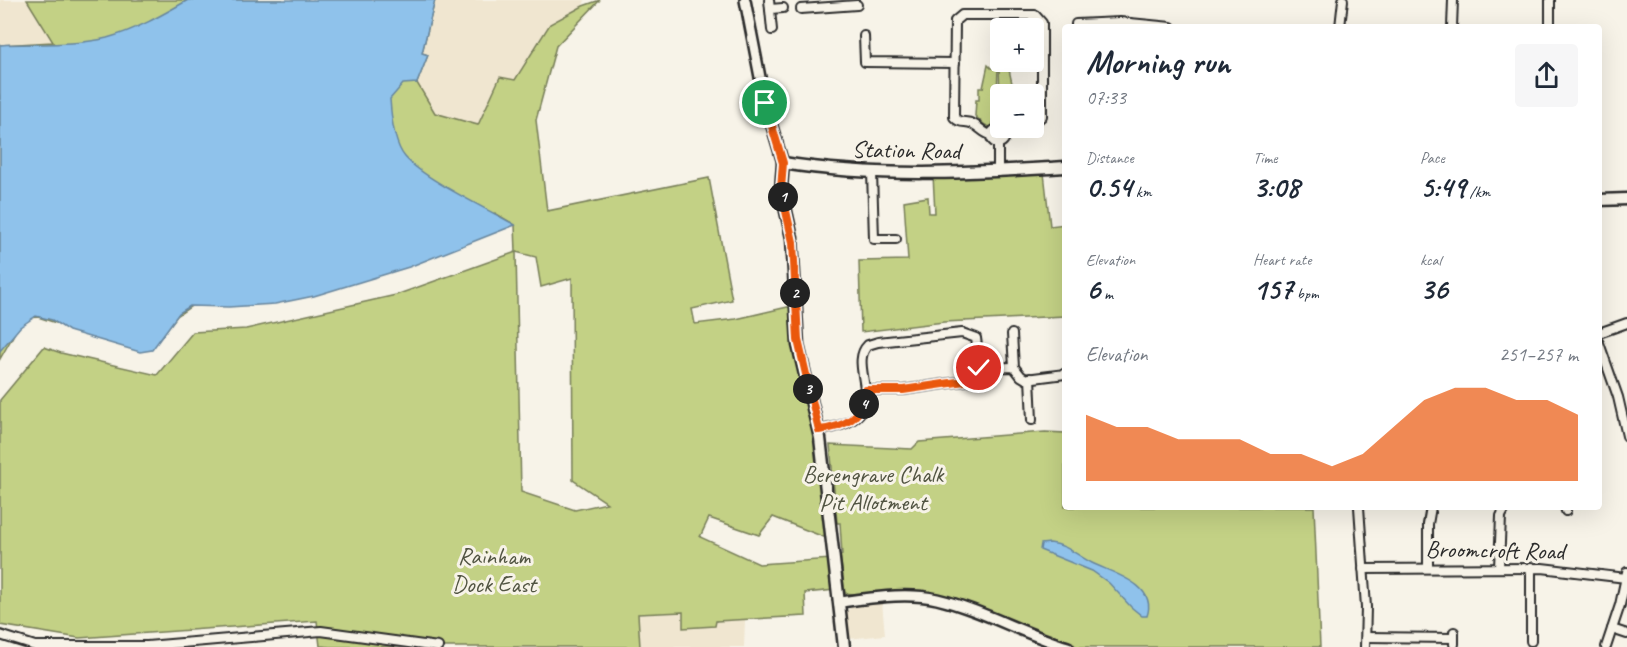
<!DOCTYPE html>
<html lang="en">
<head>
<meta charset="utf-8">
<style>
  :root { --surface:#fff; --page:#f6f6f7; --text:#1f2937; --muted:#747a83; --accent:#ea580c }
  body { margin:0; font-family:Caveat,sans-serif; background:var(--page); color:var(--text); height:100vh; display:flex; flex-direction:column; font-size:22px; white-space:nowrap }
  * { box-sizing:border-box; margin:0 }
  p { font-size:20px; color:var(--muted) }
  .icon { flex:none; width:33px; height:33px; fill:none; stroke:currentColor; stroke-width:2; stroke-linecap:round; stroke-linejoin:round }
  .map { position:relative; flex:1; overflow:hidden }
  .panel { position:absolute; left:1062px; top:24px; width:540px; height:486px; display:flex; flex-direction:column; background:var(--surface); border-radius:6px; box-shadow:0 6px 24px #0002 }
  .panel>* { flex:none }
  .controls { position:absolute; left:990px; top:18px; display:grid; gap:12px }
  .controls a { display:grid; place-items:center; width:54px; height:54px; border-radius:6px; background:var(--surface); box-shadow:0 6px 24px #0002; font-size:30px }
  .pin { position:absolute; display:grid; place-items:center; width:51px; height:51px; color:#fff; margin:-26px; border:3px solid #fff; border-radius:50%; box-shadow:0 2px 6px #0007 }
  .km { position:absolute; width:30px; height:30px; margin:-15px; border-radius:50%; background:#222; color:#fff; font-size:16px; line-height:30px; text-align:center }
  .round { display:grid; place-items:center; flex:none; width:63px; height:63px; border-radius:6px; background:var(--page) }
  .summary { display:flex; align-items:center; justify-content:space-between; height:102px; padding:0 24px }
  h1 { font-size:33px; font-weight:700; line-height:45px }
  .metrics { display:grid; grid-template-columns:repeat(3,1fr); gap:9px; height:102px; padding:6px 24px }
  .metrics div { display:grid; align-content:center }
  .metrics b { font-size:30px; font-weight:700 }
  .metrics small { font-size:16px; font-weight:400 }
  .metrics p { font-size:16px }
  .chart { height:168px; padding:12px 24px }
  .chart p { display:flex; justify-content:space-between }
  .chart svg { width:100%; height:108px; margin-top:6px; fill:var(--accent); opacity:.7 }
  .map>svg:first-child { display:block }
</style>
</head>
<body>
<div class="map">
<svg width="1627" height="647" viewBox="0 0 1627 647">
  <rect width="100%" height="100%" fill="#f7f3e8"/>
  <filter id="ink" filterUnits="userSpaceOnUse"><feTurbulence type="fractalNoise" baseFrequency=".0167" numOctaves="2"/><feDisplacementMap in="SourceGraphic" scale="12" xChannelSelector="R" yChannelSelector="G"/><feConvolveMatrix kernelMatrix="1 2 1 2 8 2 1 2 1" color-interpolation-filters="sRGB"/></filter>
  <g filter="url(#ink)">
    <!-- built -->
    <g fill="#f0e6d0">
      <polygon points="0,0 27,0 53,43 0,45"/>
      <polygon points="435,0 585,0 583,6 550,24 515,80 500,77 478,125 435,113 417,83 428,55 422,53"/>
      <polygon points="882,602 885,635 848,639 846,612 853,605"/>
      <polygon points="683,612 683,627 715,625 715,621 745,620 744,647 640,647 638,615"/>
    </g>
    <!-- green -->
    <g fill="#c3d185" stroke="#777e58" stroke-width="1.5" fill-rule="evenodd">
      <polygon points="27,0 283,0 159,63 0,45 53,42"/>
      <path d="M435,0L422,53L428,55L417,83L435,113L478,125L500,77L515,80L550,24L583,6L600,0L556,46L536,120L547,211L709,178L732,300L692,309L695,324L736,319L792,306V340L812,426L829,539L773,517L759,535L709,518L700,537L759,564L832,559L835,590L805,593L806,616L716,621L715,626L683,628V612L638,614L640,647H332L320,646L317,621L79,638L0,625V400L44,347L61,353L157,375L193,332L246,329L396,295L516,252L515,225L495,213L193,305L177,316L157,342L80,331L38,317L30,318L17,329L0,359V95ZM516,252L536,257L541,287L572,278L573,480L607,503L575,510L521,492Z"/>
      <polygon points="988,65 991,68 998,68 997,95 993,100 993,126 990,127 985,125 975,116 976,100 979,100 979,88 983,88"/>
      <polygon points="1005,65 1008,65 1013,88 1016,88 1016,94 1000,94 1000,117 994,117 995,101 1000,96 999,68 1005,68"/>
      <polygon points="1044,173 1050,226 1065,224 1065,316 944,322 861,332 859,261 908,260 904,201 928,197 929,213 935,213 933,175"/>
      <polygon points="1045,432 1065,433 1065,507 1314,507 1320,647 1078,647 957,599 891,591 869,596 845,593 840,555 842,555 840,523 837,523 830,445 912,449 919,442"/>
    </g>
    <!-- water -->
    <g fill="#8fc2eb" stroke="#67869e" stroke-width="1.5">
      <path d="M188,0H435L422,53L428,55L417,83L403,84L390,99C391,115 394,144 405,157C425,180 486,208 515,225L409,267L314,296L275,304L229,307L190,306L179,313L152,350L140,352L69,331L52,320L36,316L20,327L0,351V45C35,43 74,46 107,38C136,30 162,15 188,0Z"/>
      <path d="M1050,543C1068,545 1076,555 1092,563C1112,573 1158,584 1147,616H1142L1131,607L1109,583L1092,571L1040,550L1041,544Z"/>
    </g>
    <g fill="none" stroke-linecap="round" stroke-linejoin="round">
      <!-- minor casing -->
      <g stroke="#2b2b2b" stroke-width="12">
        <g id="minor">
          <polyline points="769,0 772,30"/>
          <polyline points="770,9 783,8"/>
          <polyline points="801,9 857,5"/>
          <polyline points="1076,27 1076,24 1120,22 1171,27"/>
          <polyline points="1340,27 1343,0"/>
          <polyline points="1452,27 1453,0"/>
          <polyline points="1550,27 1550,0"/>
          <polyline points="864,36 865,62 955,63"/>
          <circle cx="998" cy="136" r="7"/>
          <path d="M991,135C983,133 980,127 973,124C965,120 961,125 954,117L955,21L962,15H1035L1042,23V116L1034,123"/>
          <polyline points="1005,135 1013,133 1019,128"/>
          <polyline points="998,143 998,172"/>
          <polyline points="872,172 874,239 896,239"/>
          <polyline points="1599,333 1627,323"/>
          <polyline points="1012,334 1014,367"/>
          <polyline points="1599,343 1618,397 1627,436"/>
          <polyline points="979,368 1014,367 1021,376 1026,379 1065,374"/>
          <polyline points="1030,378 1032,420"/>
          <path d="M819,430C901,419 844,368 868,345L878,342L962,333L976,338L980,370L971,380L903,390H866"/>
          <polyline points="1359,507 1366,607 1365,647"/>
          <polyline points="1565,507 1566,511"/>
          <polyline points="1428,568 1428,524 1431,507"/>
          <polyline points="1499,568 1501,516 1506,507"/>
          <polyline points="1363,569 1542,568 1626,578"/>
          <polyline points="1612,629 1627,634"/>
          <polyline points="0,635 35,646 147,646 321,631 438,647"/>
          <polyline points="1366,637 1454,638"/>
          <polyline points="1531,641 1531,567"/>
          <polyline points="1454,644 1454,632"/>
          <polyline points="1606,647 1620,605 1627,572"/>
        </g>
      </g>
      <!-- tertiary casing -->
      <g stroke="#2b2b2b" stroke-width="14">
        <g id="tertiary">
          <polyline points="745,0 765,103 783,163"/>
          <path d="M840,602C872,598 906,592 937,599C983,610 1023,634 1068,647"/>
        </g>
      </g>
      <!-- secondary casing -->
      <g stroke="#2b2b2b" stroke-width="15">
        <g id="secondary">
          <polyline points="1599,200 1627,199"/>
          <path d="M844,647L820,438L798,345L792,238L781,189L783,163C876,178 971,173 1065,167"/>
        </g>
      </g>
      <!-- minor -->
      <use href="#minor" stroke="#f7f3e8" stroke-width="8"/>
      <!-- tertiary -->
      <use href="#tertiary" stroke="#f7f3e8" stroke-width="9"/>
      <!-- secondary -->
      <use href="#secondary" stroke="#f7f3e8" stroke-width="10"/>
    </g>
  </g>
  <g fill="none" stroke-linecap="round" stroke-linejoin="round" filter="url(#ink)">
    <!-- route casing -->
    <g stroke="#fff" stroke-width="12">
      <path id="route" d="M765,103L783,163L781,189L793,242L798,340L819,430C844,427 864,418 866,390H903L971,380L978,375L979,368"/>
    </g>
    <!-- route -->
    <use href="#route" stroke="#ea580c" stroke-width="8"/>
  </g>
  <g text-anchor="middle" stroke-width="6" stroke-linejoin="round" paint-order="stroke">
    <!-- street labels -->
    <g font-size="24" fill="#2b2b2b" stroke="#f7f3e8">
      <text transform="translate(906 150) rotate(1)" y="8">Station Road</text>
      <text transform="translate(1495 550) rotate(1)" y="8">Broomcroft Road</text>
    </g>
    <!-- park labels -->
    <g font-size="24" fill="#515442" stroke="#f7f3e8">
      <text x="873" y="482">Berengrave Chalk<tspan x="873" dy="28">Pit Allotment</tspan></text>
      <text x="494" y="564">Rainham<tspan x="494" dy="28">Dock East</tspan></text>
    </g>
  </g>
</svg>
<div class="controls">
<a>+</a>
<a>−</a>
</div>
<div class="pin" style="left:765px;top:103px;background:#1e9e55"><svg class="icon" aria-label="arrive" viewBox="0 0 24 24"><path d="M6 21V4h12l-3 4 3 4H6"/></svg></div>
<div class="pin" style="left:979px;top:368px;background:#d93025"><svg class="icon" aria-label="check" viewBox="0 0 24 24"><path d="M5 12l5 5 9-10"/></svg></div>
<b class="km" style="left:783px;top:197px">1</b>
<b class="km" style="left:795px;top:293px">2</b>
<b class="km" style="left:808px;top:389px">3</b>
<b class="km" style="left:864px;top:404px">4</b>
<section class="panel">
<div class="summary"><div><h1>Morning run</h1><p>07:33</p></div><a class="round"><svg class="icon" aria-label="share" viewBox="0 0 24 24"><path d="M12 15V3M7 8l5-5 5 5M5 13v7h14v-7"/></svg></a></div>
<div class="metrics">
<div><p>Distance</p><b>0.54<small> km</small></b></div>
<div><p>Time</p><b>3:08</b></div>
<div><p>Pace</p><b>5:49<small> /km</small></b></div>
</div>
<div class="metrics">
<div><p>Elevation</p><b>6<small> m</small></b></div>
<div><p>Heart rate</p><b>157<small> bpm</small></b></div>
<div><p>kcal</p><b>36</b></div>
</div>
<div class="chart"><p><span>Elevation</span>251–257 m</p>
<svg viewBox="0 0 160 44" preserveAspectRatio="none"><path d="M0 44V17L10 22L20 22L30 27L40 27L50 27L60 33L70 33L80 38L90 33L100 22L110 11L120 6L130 6L140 11L150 11L160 17V44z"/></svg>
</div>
</section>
</div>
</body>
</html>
